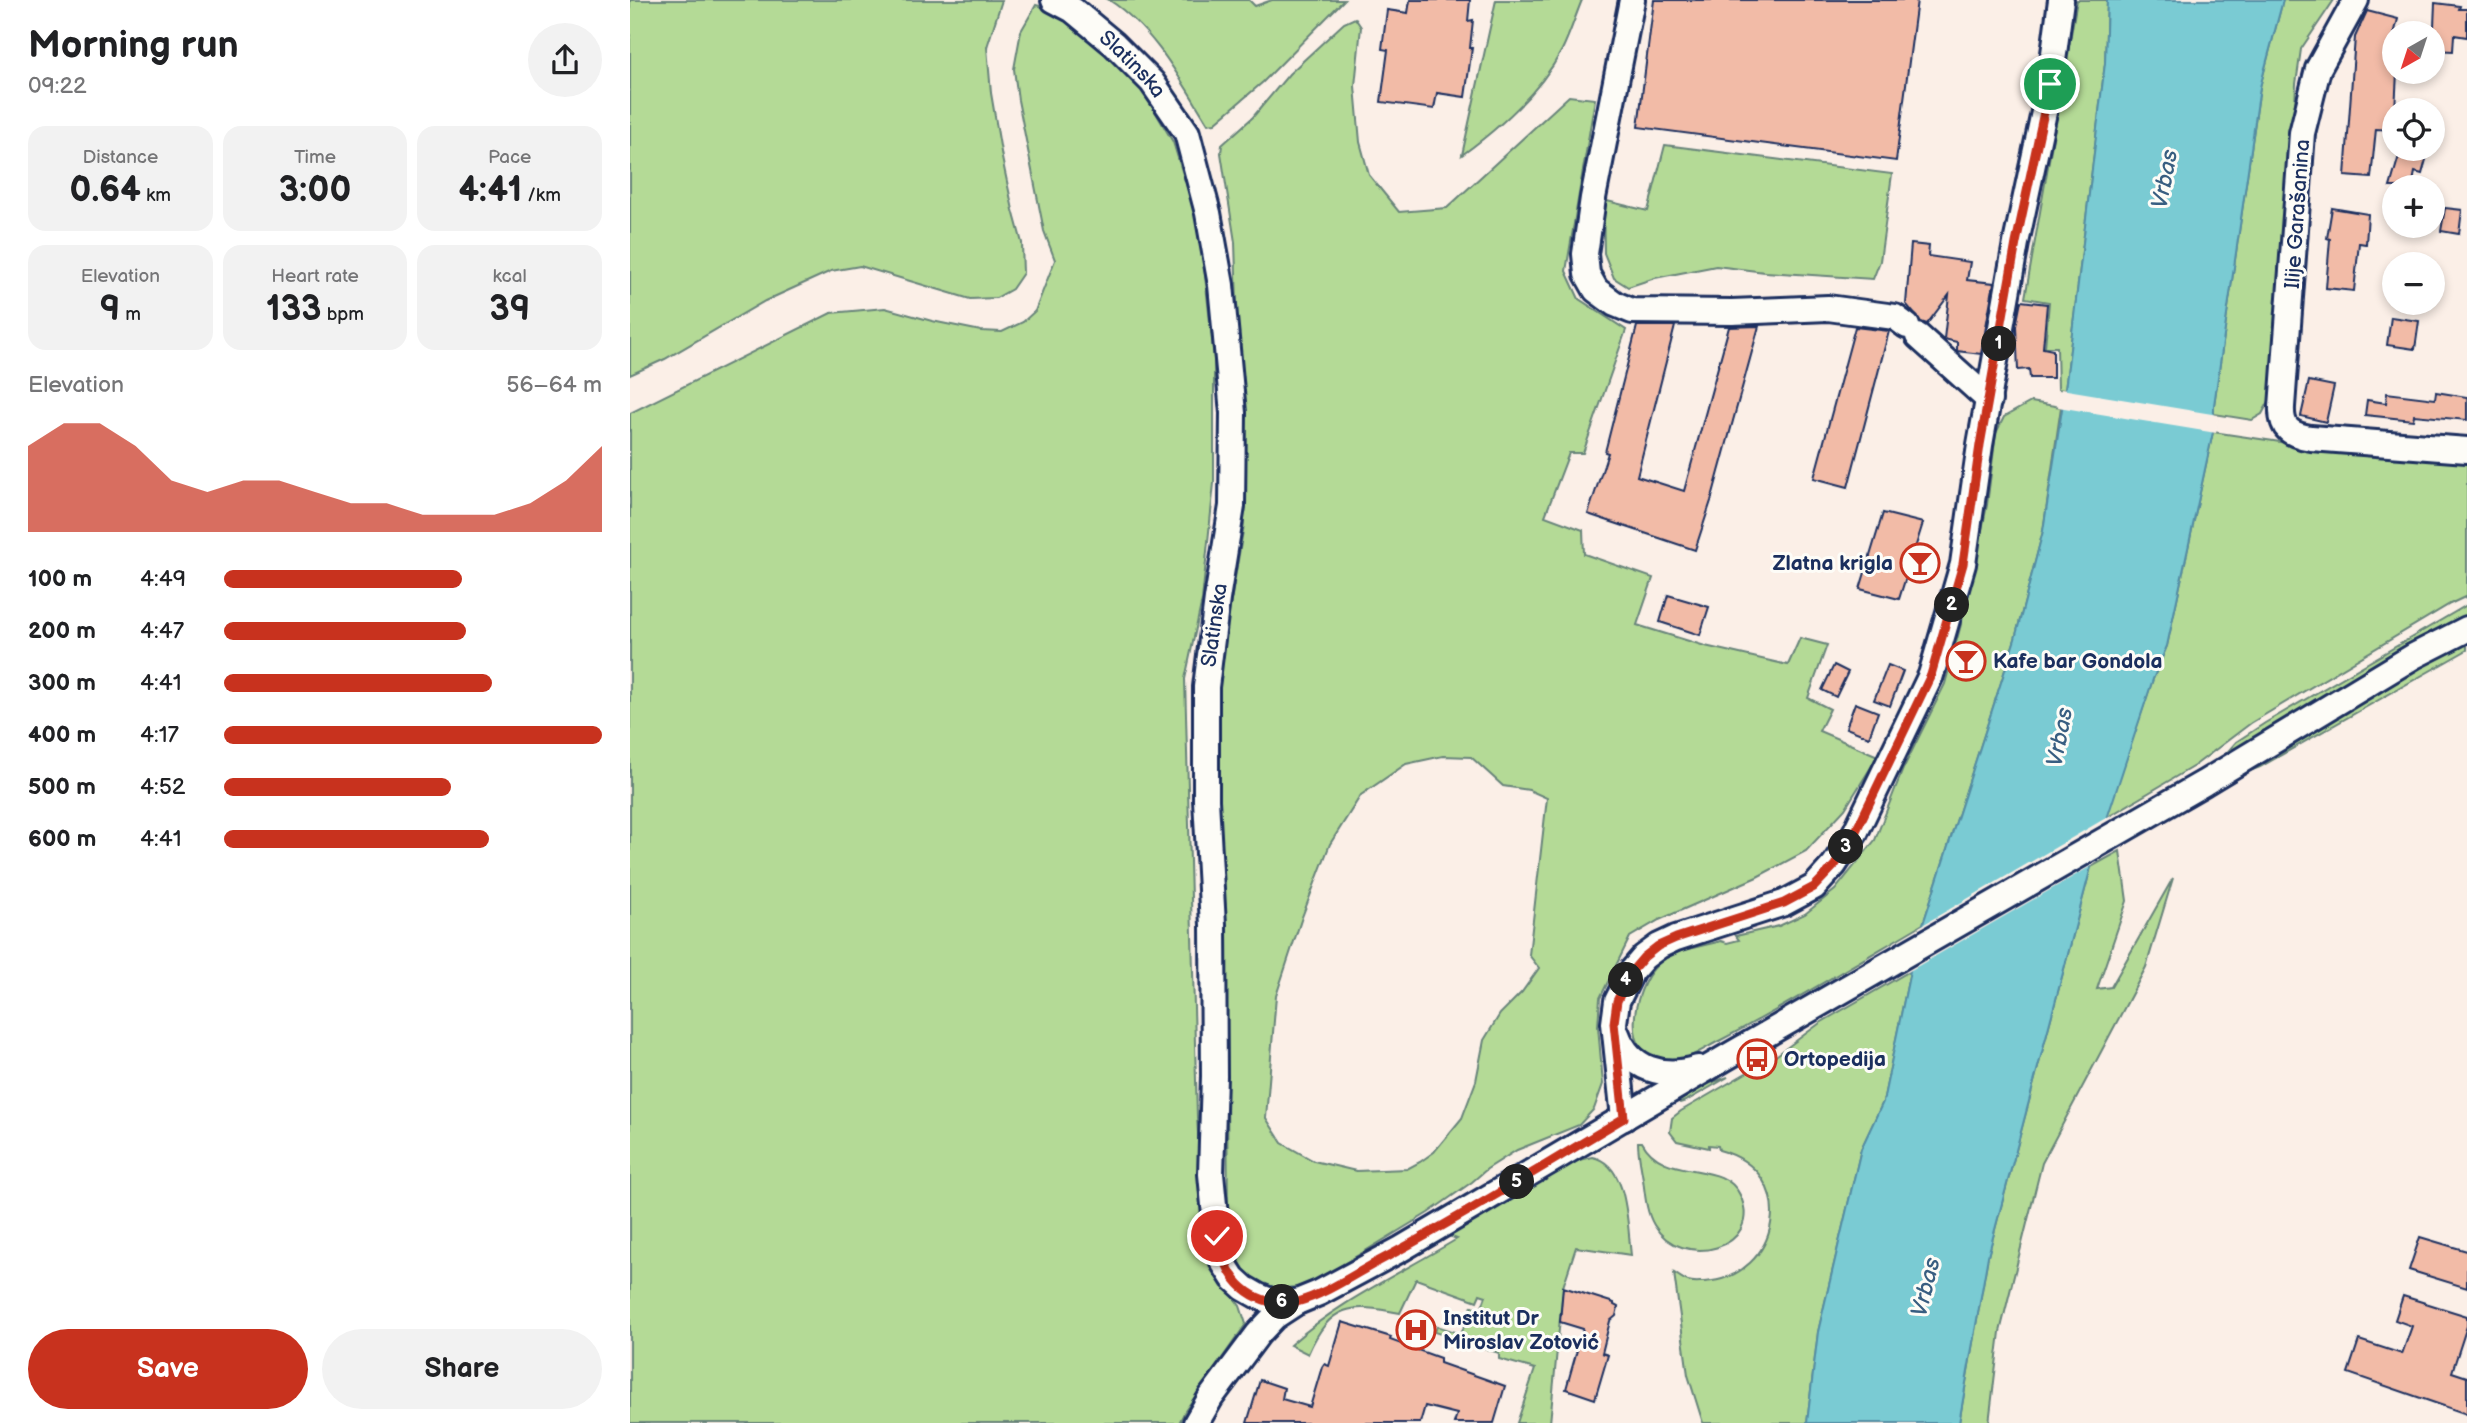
<!DOCTYPE html>
<html lang="en">
<head>
<meta charset="utf-8">
<style>
  :root { --surface:#fff; --page:#f2f2f2; --text:#202124; --muted:#757577; --accent:#c8321e }
  body { margin:0; font-family:"Balsamiq Sans",sans-serif; background:var(--page); color:var(--text); height:100vh; display:flex; flex-direction:column; font-size:26px; white-space:nowrap }
  * { box-sizing:border-box; margin:0 }
  p { font-size:23px; color:var(--muted) }
  .icon { flex:none; width:38px; height:38px; fill:none; stroke:currentColor; stroke-width:2; stroke-linecap:round; stroke-linejoin:round }
  .map { position:relative; flex:1; overflow:hidden }
  .drawer { display:flex; flex-direction:column; background:var(--surface); width:630px }
  .drawer>* { flex:none }
  .needle { width:46px; rotate:219deg }
  .tools { position:absolute; left:1752px; top:21px; display:grid; gap:14px }
  .tools a { display:grid; place-items:center; width:63px; height:63px; border-radius:50%; background:var(--surface); box-shadow:0 4px 10px #0003; font-size:35px }
  .pin { position:absolute; display:grid; place-items:center; width:60px; height:60px; color:#fff; margin:-30px; border:4px solid #fff; border-radius:50%; box-shadow:0 2px 7px #0007 }
  .km { position:absolute; width:35px; height:35px; margin:-18px; border-radius:50%; background:#222; color:#fff; font-size:19px; line-height:35px; text-align:center }
  .round { display:grid; place-items:center; flex:none; width:74px; height:74px; border-radius:37px; background:var(--page) }
  .head { display:flex; align-items:center; justify-content:space-between; height:119px; padding:0 28px }
  h1 { font-size:38px; font-weight:800; line-height:52px }
  .stats { display:grid; grid-template-columns:repeat(3,1fr); gap:10px; height:119px; padding:7px 28px }
  .stats div { display:grid; align-content:center; border-radius:18px; background:var(--page); text-align:center }
  .stats b { font-size:35px; font-weight:800 }
  .stats small { font-size:19px; font-weight:400 }
  .stats p { font-size:19px }
  .chart { height:196px; padding:14px 28px }
  .chart p { display:flex; justify-content:space-between }
  .chart svg { width:100%; height:126px; margin-top:7px; fill:var(--accent); opacity:.7 }
  .action { display:flex; gap:14px; margin-top:auto; padding:14px 28px }
  .action a { flex:1; height:80px; border-radius:42px; background:var(--accent); color:#fff; font-size:28px; font-weight:800; line-height:80px; text-align:center }
  .action a+a { background:var(--page); color:var(--text) }
  ul { padding:0 28px; list-style:none; font-size:23px }
  li { display:grid; grid-template-columns:112px 84px 1fr; align-items:center; height:52px }
  li i { height:18px; border-radius:9px; background:var(--accent) }
  main { display:flex; flex:1; min-height:0 }
  .map>svg:first-child { display:block }
</style>
</head>
<body>
<main>
<section class="drawer">
<div class="head"><div><h1>Morning run</h1><p>09:22</p></div><a class="round"><svg class="icon" aria-label="share" viewBox="0 0 24 24"><path d="M12 15V3M7 8l5-5 5 5M5 13v7h14v-7"/></svg></a></div>
<div class="stats">
<div><p>Distance</p><b>0.64<small> km</small></b></div>
<div><p>Time</p><b>3:00</b></div>
<div><p>Pace</p><b>4:41<small> /km</small></b></div>
</div>
<div class="stats">
<div><p>Elevation</p><b>9<small> m</small></b></div>
<div><p>Heart rate</p><b>133<small> bpm</small></b></div>
<div><p>kcal</p><b>39</b></div>
</div>
<div class="chart"><p><span>Elevation</span>56–64 m</p>
<svg viewBox="0 0 160 44" preserveAspectRatio="none"><path d="M0 44V14L10 6L20 6L30 14L40 26L50 30L60 26L70 26L80 30L90 34L100 34L110 38L120 38L130 38L140 34L150 26L160 14V44z"/></svg>
</div>
<ul>
<li><b>100 m</b>4:49<i style="width:63%"></i></li>
<li><b>200 m</b>4:47<i style="width:64%"></i></li>
<li><b>300 m</b>4:41<i style="width:71%"></i></li>
<li><b>400 m</b>4:17<i style="width:100%"></i></li>
<li><b>500 m</b>4:52<i style="width:60%"></i></li>
<li><b>600 m</b>4:41<i style="width:70%"></i></li>
</ul>
<div class="action"><a>Save</a><a>Share</a></div>
</section>
<div class="map">
<svg width="1837" height="1423" viewBox="0 0 1837 1423">
  <rect width="100%" height="100%" fill="#fbefe7"/>
  <filter id="ink" filterUnits="userSpaceOnUse"><feTurbulence type="fractalNoise" baseFrequency=".0143" numOctaves="2"/><feDisplacementMap in="SourceGraphic" scale="14" xChannelSelector="R" yChannelSelector="G"/><feConvolveMatrix kernelMatrix="1 2 1 2 8 2 1 2 1" color-interpolation-filters="sRGB"/></filter>
  <g filter="url(#ink)">
    <!-- green -->
    <g fill="#b4da96" stroke="#68847a" stroke-width="2" fill-rule="evenodd">
      <polygon points="0,0 372,0 357,47 361,93 372,158 383,210 392,243 393,273 382,289 366,298 340,299 230,266 201,271 135,301 35,359 0,375"/>
      <path d="M479,0H619L625,6L642,0H714L633,82L585,123L578,124C551,80 523,28 479,0Z"/>
      <path d="M866,0H952C945,17 940,34 932,50C910,92 869,128 832,155Z"/>
      <polygon points="1447,0 1477,0 1475,63 1435,390 1428,389 1427,347 1415,347 1419,302 1395,298"/>
      <polygon points="1653,0 1704,0 1671,49 1666,84 1663,148 1643,394 1632,414 1622,420 1584,414 1584,405 1630,87"/>
      <polygon points="406,5 424,10 467,44 509,84 543,142 570,229 584,359 584,483 572,600 555,679 567,1117 575,1244 582,1268 610,1306 616,1324 555,1411 549,1423 0,1423 0,413 201,313 255,308 302,321 351,331 372,332 393,322 405,311 425,260 414,231 388,100 384,69 391,31"/>
      <path d="M725,18L731,27L725,86L730,142L739,175L769,212L817,208L939,96L965,99L936,271L949,299L996,330L953,453H939L915,516L953,530L954,554L1023,578L1007,625L1075,646L1158,665L1170,638L1197,645L1178,698L1200,709L1189,731L1248,756L1215,809L1176,851L1127,877L1029,920L1000,937L970,998L968,1026L973,1084L964,1109L949,1125L887,1150L857,1169L842,1182L798,1213L679,1285C650,1292 613,1287 602,1254C599,1245 599,1235 598,1226L596,936L589,805L588,714L592,654L614,525L605,242L591,153L592,145L623,117L659,74L714,23ZM813,756L841,757L873,786L899,790L917,798L899,955L909,968L892,992L870,1014L854,1040L846,1081L832,1118L804,1152L790,1162L777,1169L726,1171L684,1161L652,1143L636,1118L646,996L672,917L700,844L731,795L776,764Z"/>
      <polygon points="1035,145 1262,174 1250,261 1243,279 1135,272 1086,266 1025,278 998,287 984,278 974,253 973,200 1018,211"/>
      <path d="M1401,402L1431,407L1413,531L1385,639L1293,924C1225,964 1158,1005 1089,1041C1077,1047 1053,1063 1040,1062C988,1061 1002,990 1027,965C1043,949 1070,947 1091,941L1097,943L1109,940L1106,936L1149,926L1175,914L1205,890L1245,840L1273,769L1315,684L1337,602L1357,505L1366,433L1374,417Z"/>
      <polygon points="1583,432 1657,443 1837,457 1837,596 1820,604 1621,723 1564,766 1476,818 1523,679 1537,646"/>
      <polygon points="1837,605 1837,617 1594,756 1606,742 1635,723"/>
      <polygon points="1837,638 1837,650 1630,767 1607,776"/>
      <polygon points="1490,851 1497,901 1467,989 1481,987 1543,878 1516,967 1412,1163 1370,1332 1359,1423 1329,1423 1358,1256 1461,867"/>
      <path d="M1280,971L1253,1102L1231,1149L1188,1332L1177,1423H1073L1058,1375L1044,1273C1048,1275 1053,1280 1058,1281C1063,1283 1069,1282 1074,1282C1150,1278 1172,1172 1089,1150L1088,1146L1079,1145V1148L1047,1141L1040,1132L1042,1118L1051,1111L1147,1055L1190,1023Z"/>
      <polygon points="1098,1077 1056,1101 1050,1103 1046,1100 1069,1087"/>
      <path d="M1008,1142H1012C1034,1183 1093,1158 1110,1195C1135,1249 1051,1271 1024,1225C1016,1212 1015,1194 1013,1179C1011,1167 1008,1154 1008,1142Z"/>
      <path d="M962,1157C999,1164 997,1225 1001,1255L946,1247L933,1287L920,1423H887L905,1369L869,1359V1353L805,1332L807,1326L831,1334L842,1306L851,1310L856,1296L850,1294L847,1301L786,1279L770,1313C721,1303 700,1304 678,1354L660,1345C709,1301 771,1273 827,1239L811,1233L912,1178L949,1160Z"/>
    </g>
    <!-- water -->
    <polygon fill="#7acbd3" stroke="#548da4" stroke-width="2" points="1477,0 1653,0 1630,87 1584,405 1583,432 1537,646 1523,679 1461,867 1358,1256 1329,1423 1177,1423 1188,1332 1231,1149 1253,1102 1280,971 1293,924 1385,639 1413,531 1435,390 1475,63"/>
    <!-- pier -->
    <g fill="#fbefe7">
      <polygon points="1431,389 1588,415 1586,433 1428,407"/>
      <polygon points="1481,815 1465,864 1276,973 1289,927"/>
    </g>
    <!-- building -->
    <g fill="#f2bba7" stroke="#1b2f5e" stroke-width="2">
      <polygon points="780,0 840,0 838,21 843,20 840,48 842,48 835,97 807,93 804,109 751,102 758,50 752,49 757,10 778,13"/>
      <polygon points="1024,0 1287,0 1266,161 1008,127"/>
      <polygon points="1805,3 1830,6 1829,9 1837,9 1837,37 1824,35 1823,51 1803,50"/>
      <polygon points="1737,11 1768,19 1758,58 1764,58 1764,72 1767,72 1764,130 1746,129 1741,178 1715,176 1725,37"/>
      <polygon points="1771,149 1797,156 1792,174 1785,172 1782,187 1760,187"/>
      <polygon points="1702,208 1738,214 1736,244 1729,243 1724,291 1696,288 1700,239 1697,238"/>
      <polygon points="1815,208 1832,210 1829,234 1811,231"/>
      <polygon points="1281,244 1299,246 1298,256 1340,262 1337,280 1364,283 1351,354 1327,351 1327,342 1314,339 1319,295 1297,324 1291,322 1276,304"/>
      <polygon points="1391,301 1417,304 1413,348 1423,350 1423,378 1400,378 1399,369 1388,370 1386,326"/>
      <polygon points="1761,317 1789,321 1785,349 1757,345"/>
      <polygon points="1007,326 1045,326 1007,476 1054,491 1099,327 1129,326 1081,501 1065,550 958,514 978,453 975,452"/>
      <polygon points="1225,327 1259,331 1218,487 1184,478"/>
      <polygon points="1679,381 1704,386 1696,422 1671,416"/>
      <polygon points="1806,392 1837,397 1837,420 1784,415 1783,420 1735,415 1737,400 1756,403 1757,393 1805,399"/>
      <polygon points="1253,513 1293,523 1269,599 1230,589"/>
      <polygon points="1038,595 1079,607 1070,635 1030,622"/>
      <polygon points="1204,665 1218,672 1206,697 1192,690"/>
      <polygon points="1258,665 1273,671 1260,706 1244,700"/>
      <polygon points="1225,703 1248,712 1239,737 1216,728"/>
      <polygon points="1790,1237 1837,1251 1837,1288 1779,1270"/>
      <polygon points="933,1287 984,1303 984,1305 988,1307 986,1316 980,1321 972,1353 978,1355 965,1399 936,1389 953,1329 930,1322"/>
      <polygon points="1773,1296 1837,1316 1837,1326 1822,1372 1837,1377 1837,1414 1718,1373 1729,1340 1772,1354 1782,1326 1765,1320"/>
      <polygon points="712,1322 761,1337 760,1340 810,1358 810,1363 875,1386 864,1423 824,1423 827,1414 795,1406 790,1423 617,1423 630,1380 654,1388 652,1399 680,1407 692,1367 694,1364 699,1366"/>
    </g>
    <g fill="none" stroke-linecap="round" stroke-linejoin="round">
      <!-- minor casing -->
      <g stroke="#1b2f5e" stroke-width="30">
        <g id="minor">
          <path id="s1" d="M424,0L443,10L484,44L522,82L557,133L578,213L591,285L603,413L602,506L587,599L576,687V800L583,925L584,1076L581,1174L587,1236L593,1262L603,1278L614,1288L628,1296L646,1303L667,1302"/>
          <polyline points="1002,0 963,198 955,254 957,274 966,290 985,304 1002,311 1102,312 1198,308 1265,317 1277,326"/>
          <path d="M1726,0L1688,69L1672,133L1652,407C1651,429 1661,435 1681,438L1837,450"/>
          <polyline points="1288,336 1359,400"/>
          <path d="M987,1034C1000,1070 1034,1079 1068,1068"/>
          <polyline points="994,1118 984,1023 987,1001 1002,971 1014,957 1029,946 1046,938 1154,903 1184,887 1204,865 1225,833 1301,675 1333,564 1350,445 1386,243 1420,84 1431,0"/>
          <polyline points="566,1423 581,1397 628,1334 644,1317 667,1302 689,1293 771,1249 1095,1058 1574,783 1784,656 1837,629"/>
        </g>
      </g>
      <!-- minor -->
      <use href="#minor" stroke="#fdfcf7" stroke-width="24"/>
    </g>
  </g>
  <g fill="none" stroke-linecap="round" stroke-linejoin="round" filter="url(#ink)">
    <!-- route casing -->
    <g stroke="#fff" stroke-width="14">
      <path id="route" d="M587,1236C595,1269 607,1296 646,1303C652,1303 662,1303 667,1302C696,1294 723,1275 749,1261C832,1217 913,1166 994,1118L984,1023L987,1001L1002,971L1014,957L1028,946L1046,938L1154,903L1184,887L1205,865L1225,833L1301,675L1333,564L1350,445L1386,243L1420,84"/>
    </g>
    <!-- route -->
    <use href="#route" stroke="#c8321e" stroke-width="9"/>
  </g>
  <!-- icons -->
  <defs>
    <g id="bar-ring" transform="scale(2.0125)"><circle r="9.5" fill="#fdfcf7" stroke="#c8321e" stroke-width="1.5"/><path d="M-6-5H6L.8 .8V4.5H3.5V6h-7V4.5H-.8V.8Z" fill="#c8321e"/></g>
    <g id="bus-ring" transform="scale(2.0125)"><circle r="9.5" fill="#fdfcf7" stroke="#c8321e" stroke-width="1.5"/><path d="M-5-6H5V4H4V6H2V4H-2V6H-4V4H-5ZM-3.5-4V0h7V-4ZM-3.5 1.2v1.5H-2V1.2ZM2 1.2v1.5H3.5V1.2Z" fill="#c8321e"/></g>
    <g id="hospital-ring" transform="scale(2.0125)"><circle r="9.5" fill="#fdfcf7" stroke="#c8321e" stroke-width="1.5"/><path d="M-5-5h3v3.5h4V-5h3V5h-3V1.5h-4V5h-3Z" fill="#c8321e"/></g>
  </defs>
  <g fill-rule="evenodd">
    <use href="#bar-ring" x="1290" y="563"/>
    <use href="#bar-ring" x="1336" y="661"/>
    <use href="#bus-ring" x="1127" y="1059"/>
    <use href="#hospital-ring" x="786" y="1330"/>
  </g>
  <g text-anchor="middle" stroke-width="6" stroke-linejoin="round" paint-order="stroke">
    <!-- street labels -->
    <g font-size="21" fill="#1b2f5e" stroke="#fdfcf7">
      <text dy="7" stroke="none"><textPath href="#s1" startOffset="102">Slatinska</textPath></text>
      <text transform="translate(1667 214) rotate(-86)" y="7">Ilije Garašanina</text>
      <text transform="translate(584 625) rotate(-82)" y="7">Slatinska</text>
    </g>
    <!-- poi labels -->
    <g font-size="21" font-weight="bold" fill="#1b2f5e" stroke="#fdfcf7" text-anchor="start">
      <text x="1263" y="570" text-anchor="end">Zlatna krigla</text>
      <text x="1363" y="668">Kafe bar Gondola</text>
      <text x="1154" y="1066">Ortopedija</text>
      <text x="813" y="1325">Institut Dr<tspan x="813" dy="24">Miroslav Zotović</tspan></text>
    </g>
    <!-- water labels -->
    <g font-size="23" font-style="italic" fill="#385e81" stroke="#fdfcf7">
      <text transform="translate(1534 179) rotate(-79)" y="8">Vrbas</text>
      <text transform="translate(1429 737) rotate(-79)" y="8">Vrbas</text>
      <text transform="translate(1295 1287) rotate(-76)" y="8">Vrbas</text>
    </g>
  </g>
</svg>
<div class="tools">
<a><svg class="needle" viewBox="-14 -14 28 28"><path d="M0-13l5 13h-10z" fill="#e53935"/><path d="M0 13l5-13h-10z" fill="#757577"/></svg></a>
<a><svg class="icon" aria-label="locate" viewBox="0 0 24 24"><circle cx="12" cy="12" r="6"/><path d="M12 2v4M12 18v4M2 12h4M18 12h4"/></svg></a>
<a>+</a>
<a>−</a>
</div>
<div class="pin" style="left:1420px;top:84px;background:#1e9e55"><svg class="icon" aria-label="arrive" viewBox="0 0 24 24"><path d="M6 21V4h12l-3 4 3 4H6"/></svg></div>
<div class="pin" style="left:587px;top:1236px;background:#d93025"><svg class="icon" aria-label="check" viewBox="0 0 24 24"><path d="M5 12l5 5 9-10"/></svg></div>
<b class="km" style="left:1369px;top:344px">1</b>
<b class="km" style="left:1322px;top:605px">2</b>
<b class="km" style="left:1216px;top:847px">3</b>
<b class="km" style="left:996px;top:980px">4</b>
<b class="km" style="left:887px;top:1182px">5</b>
<b class="km" style="left:652px;top:1302px">6</b>
</div>
</main>
</body>
</html>
